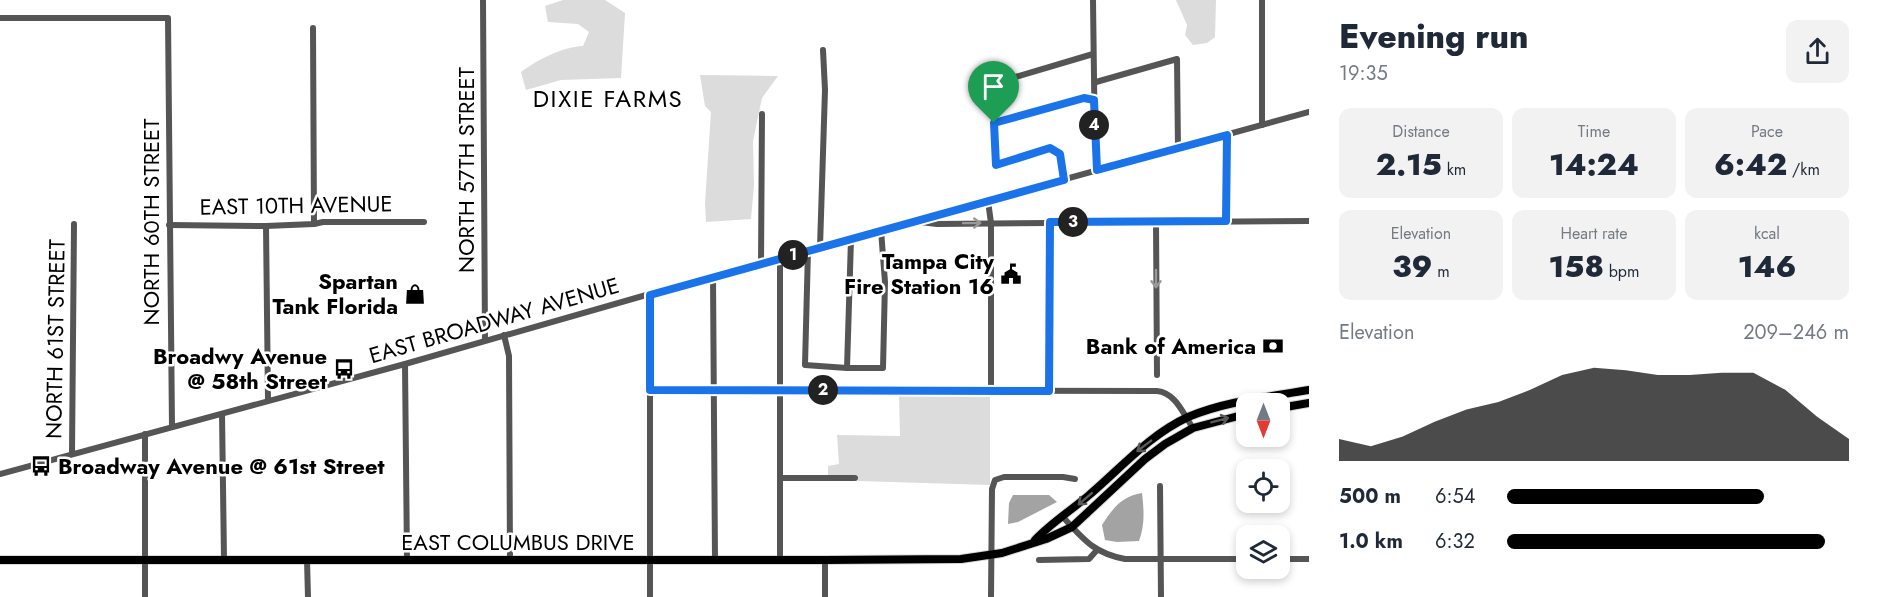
<!DOCTYPE html>
<html lang="en">
<head>
<meta charset="utf-8">
<style>
  :root { --surface:#fff; --page:#f2f2f3; --text:#1f2937; --muted:#747a83; --accent:#000 }
  body { margin:0; font-family:Jost,sans-serif; background:var(--page); color:var(--text); height:100vh; display:flex; flex-direction:column; font-size:22px; white-space:nowrap }
  * { box-sizing:border-box; margin:0 }
  p { font-size:20px; color:var(--muted) }
  .icon { flex:none; width:33px; height:33px; fill:none; stroke:currentColor; stroke-width:2; stroke-linecap:round; stroke-linejoin:round }
  .map { position:relative; flex:1; overflow:hidden }
  .drawer { display:flex; flex-direction:column; background:var(--surface); width:570px }
  .drawer>* { flex:none }
  .needle { width:39px; rotate:180deg }
  .tools { position:absolute; left:1236px; top:393px; display:grid; gap:12px }
  .tools a { display:grid; place-items:center; width:54px; height:54px; border-radius:12px; background:var(--surface); box-shadow:0 3px 9px #0003; font-size:30px }
  .pin { position:absolute; display:grid; place-items:center; width:51px; height:51px; color:#fff; margin:-62px -26px; border-radius:50% 50% 50% 0; rotate:-45deg; box-shadow:0 0 6px #0007 }
  .pin .icon { rotate:45deg }
  .km { position:absolute; width:30px; height:30px; margin:-15px; border-radius:50%; background:#222; color:#fff; font-size:16px; line-height:30px; text-align:center }
  .round { display:grid; place-items:center; flex:none; width:63px; height:63px; border-radius:12px; background:var(--page) }
  .headline { display:flex; align-items:center; justify-content:space-between; height:102px; padding:0 30px }
  h1 { font-size:33px; font-weight:800; line-height:45px }
  .metrics { display:grid; grid-template-columns:repeat(3,1fr); gap:9px; height:102px; padding:6px 30px }
  .metrics div { display:grid; align-content:center; border-radius:12px; background:var(--page); text-align:center }
  .metrics b { font-size:30px; font-weight:800 }
  .metrics small { font-size:16px; font-weight:400 }
  .metrics p { font-size:16px }
  .chart { height:168px; padding:12px 30px }
  .chart p { display:flex; justify-content:space-between }
  .chart svg { width:100%; height:108px; margin-top:6px; fill:var(--accent); opacity:.7 }
  ul { padding:0 30px; list-style:none; font-size:20px }
  li { display:grid; grid-template-columns:96px 72px 1fr; align-items:center; height:45px }
  li i { height:15px; border-radius:8px; background:var(--accent) }
  main { display:flex; flex:1; min-height:0 }
  .map>svg:first-child { display:block }
</style>
</head>
<body>
<main>
<div class="map">
<svg width="1309" height="597" viewBox="0 0 1309 597">
  <rect width="100%" height="100%" fill="#fff"/>
  <!-- green -->
  <g fill="#dcdcdc">
    <path d="M563,0H605L625,13L621,78L561,80L526,90L521,72C537,60 562,47 583,46L589,32L578,24L548,22L545,6Z"/>
    <polygon points="1176,0 1216,0 1215,37 1207,43 1193,45 1185,35 1187,25"/>
    <polygon points="700,75 778,76 762,98 753,141 754,185 751,219 706,222 705,203 711,112 705,106"/>
    <polygon points="899,394 990,394 990,485 858,481 857,475 828,475 828,466 839,464 837,435 900,436"/>
  </g>
  <!-- water -->
  <g fill="#a3a3a3">
    <path d="M1142,493C1144,510 1145,525 1139,541L1117,542L1105,540L1102,525C1113,508 1122,496 1142,493Z"/>
    <polygon points="1013,495 1049,495 1057,502 1018,522 1008,524 1009,503"/>
  </g>
  <g fill="none" stroke-linecap="round" stroke-linejoin="round">
    <!-- major casing -->
    <g stroke="#dbdbdb" stroke-width="10">
      <g id="major">
        <polyline points="1280,408 1309,403"/>
        <path d="M1035,540C1050,524 1070,511 1088,496C1120,469 1149,435 1188,417C1226,401 1269,397 1309,390"/>
        <polyline points="0,560 825,560 961,559 1002,553 1046,539 1072,527 1145,459 1165,444 1193,428 1246,414"/>
      </g>
    </g>
    <!-- minor -->
    <g stroke="#555" stroke-width="6">
      <polyline points="483,0 485,340"/>
      <polyline points="1093,0 1095,155 1097,170"/>
      <polyline points="1262,0 1262,125"/>
      <polyline points="0,18 168,18 172,427"/>
      <polyline points="313,28 314,224"/>
      <polyline points="1096,82 1177,59 1178,149"/>
      <polyline points="994,123 1084,98 1094,100"/>
      <polyline points="1064,180 1061,154 1051,148 996,165 994,123 995,83 1093,54"/>
      <polyline points="988,201 991,223 991,391"/>
      <polyline points="912,221 937,224 1309,221"/>
      <polyline points="1156,221 1157,375"/>
      <polyline points="1226,221 1227,135"/>
      <polyline points="169,225 266,226 314,224 323,222 424,222"/>
      <polyline points="266,226 268,400"/>
      <polyline points="820,247 825,90 823,50"/>
      <polyline points="808,250 805,365 847,368 883,368 885,282 881,230"/>
      <polyline points="780,258 780,560"/>
      <polyline points="761,263 762,114"/>
      <polyline points="713,276 715,560"/>
      <polyline points="650,295 650,597"/>
      <polyline points="504,335 509,356 510,560"/>
      <polyline points="405,364 407,560"/>
      <polyline points="847,368 851,239"/>
      <path d="M650,390L1157,391C1176,393 1183,414 1193,428"/>
      <polyline points="1049,391 1050,222"/>
      <polyline points="222,414 224,559"/>
      <polyline points="72,454 74,224"/>
      <polyline points="0,474 405,364 702,279 1309,112"/>
      <polyline points="780,478 855,478"/>
      <polyline points="1160,486 1161,597"/>
      <path d="M1063,517C1084,540 1094,553 1125,559H1246"/>
      <polyline points="1280,559 1309,559"/>
      <polyline points="307,560 308,597"/>
      <polyline points="1039,560 1089,559 1097,550"/>
      <polyline points="145,597 145,434"/>
      <polyline points="825,597 825,560"/>
      <polyline points="991,597 992,489 995,480 1004,477 1063,477 1075,479"/>
    </g>
    <!-- major -->
    <use href="#major" stroke="#000" stroke-width="8"/>
  </g>
  <!-- one-way arrows -->
  <defs><path id="oneway-shaft" d="M-6 0H5M1.5-3L5.5 0L1.5 3" fill="none" stroke-width="1.6" stroke-linecap="round" stroke-linejoin="round" transform="scale(1.5)"/></defs>
  <g stroke="#999">
    <use href="#oneway-shaft" transform="translate(972 223) rotate(-1)"/>
    <use href="#oneway-shaft" transform="translate(1156 279) rotate(90)"/>
  </g>
  <g stroke="#595959">
    <use href="#oneway-shaft" transform="translate(1220 420) rotate(-15)"/>
    <use href="#oneway-shaft" transform="translate(1144 446) rotate(143)"/>
    <use href="#oneway-shaft" transform="translate(1085 499) rotate(139)"/>
  </g>
  <g fill="none" stroke-linecap="round" stroke-linejoin="round">
    <!-- route casing -->
    <g stroke="#fff" stroke-width="12">
      <polygon id="route" points="1084,98 1094,100 1097,170 1227,135 1226,221 1050,222 1049,391 650,390 650,295 1064,180 1060,154 1050,148 996,165 994,123"/>
    </g>
    <!-- route -->
    <use href="#route" stroke="#1a73e8" stroke-width="8"/>
  </g>
  <!-- icons -->
  <defs>
    <g id="civic-bare" transform="scale(1.62)"><path d="M-.6-6.5H3V-4.5H.6V-3L4-1V1h2V6H-6V1h2V-1L-.6-3ZM-1.2 2.5V6h2.4V2.5Z" fill="#000" stroke="#fff" stroke-width="2.5" paint-order="stroke"/></g>
    <g id="shop-bare" transform="scale(1.62)"><path d="M-5-2.5h2.3a2.7 3.5 0 0 1 5.4 0H5L5.5 6h-11ZM-1.5-2.5h3a1.5 2.3 0 0 0-3 0Z" fill="#000" stroke="#fff" stroke-width="2.5" paint-order="stroke"/></g>
    <g id="bank-bare" transform="scale(1.62)"><path d="M-6-4H6V4H-6ZM0-2.3a2.3 2.3 0 1 0 0 4.6a2.3 2.3 0 1 0 0-4.6Z" fill="#000" stroke="#fff" stroke-width="2.5" paint-order="stroke"/></g>
    <g id="bus-bare" transform="scale(1.62)"><path d="M-5-6H5V4H4V6H2V4H-2V6H-4V4H-5ZM-3.5-4V0h7V-4ZM-3.5 1.2v1.5H-2V1.2ZM2 1.2v1.5H3.5V1.2Z" fill="#000" stroke="#fff" stroke-width="2.5" paint-order="stroke"/></g>
  </defs>
  <g fill-rule="evenodd">
    <use href="#civic-bare" x="1011" y="274"/>
    <use href="#shop-bare" x="415" y="294"/>
    <use href="#bank-bare" x="1273" y="346"/>
    <use href="#bus-bare" x="344" y="369"/>
    <use href="#bus-bare" x="41" y="466"/>
  </g>
  <g text-anchor="middle" stroke-width="5" stroke-linejoin="round" paint-order="stroke">
    <!-- street labels -->
    <g font-size="22" fill="#000" stroke="#fff">
      <text transform="translate(466 170) rotate(-90)" y="8">NORTH 57TH STREET</text>
      <text transform="translate(296 205) rotate(-1)" y="8">EAST 10TH AVENUE</text>
      <text transform="translate(151 222) rotate(-90)" y="8">NORTH 60TH STREET</text>
      <text transform="translate(494 320) rotate(-16)" y="8">EAST BROADWAY AVENUE</text>
      <text transform="translate(55 339) rotate(-89)" y="8">NORTH 61ST STREET</text>
      <text x="518" y="550">EAST COLUMBUS DRIVE</text>
    </g>
    <!-- poi labels -->
    <g font-size="22" font-weight="bold" fill="#000" stroke="#fff" text-anchor="end">
      <text x="994" y="269">Tampa City<tspan x="994" dy="25">Fire Station 16</tspan></text>
      <text x="398" y="289">Spartan<tspan x="398" dy="25">Tank Florida</tspan></text>
      <text x="1256" y="354">Bank of America</text>
      <text x="327" y="364">Broadwy Avenue<tspan x="327" dy="25">@ 58th Street</tspan></text>
      <text x="58" y="474" text-anchor="start">Broadway Avenue @ 61st Street</text>
    </g>
    <!-- neighbourhood labels -->
    <g font-size="24" letter-spacing="1.5" fill="#000" stroke="#fff">
      <text x="608" y="107">DIXIE FARMS</text>
    </g>
  </g>
</svg>
<div class="tools">
<a><svg class="needle" viewBox="-14 -14 28 28"><path d="M0-13l5 13h-10z" fill="#e53935"/><path d="M0 13l5-13h-10z" fill="#747a83"/></svg></a>
<a><svg class="icon" aria-label="locate" viewBox="0 0 24 24"><circle cx="12" cy="12" r="6"/><path d="M12 2v4M12 18v4M2 12h4M18 12h4"/></svg></a>
<a><svg class="icon" aria-label="layers" viewBox="0 0 24 24"><path d="M12 4l9 5-9 5-9-5zM3 14l9 5 9-5"/></svg></a>
</div>
<div class="pin" style="left:994px;top:123px;background:#1e9e55"><svg class="icon" aria-label="arrive" viewBox="0 0 24 24"><path d="M6 21V4h12l-3 4 3 4H6"/></svg></div>
<b class="km" style="left:793px;top:255px">1</b>
<b class="km" style="left:823px;top:390px">2</b>
<b class="km" style="left:1073px;top:222px">3</b>
<b class="km" style="left:1094px;top:125px">4</b>
</div>
<section class="drawer">
<div class="headline"><div><h1>Evening run</h1><p>19:35</p></div><a class="round"><svg class="icon" aria-label="share" viewBox="0 0 24 24"><path d="M12 15V3M7 8l5-5 5 5M5 13v7h14v-7"/></svg></a></div>
<div class="metrics">
<div><p>Distance</p><b>2.15<small> km</small></b></div>
<div><p>Time</p><b>14:24</b></div>
<div><p>Pace</p><b>6:42<small> /km</small></b></div>
</div>
<div class="metrics">
<div><p>Elevation</p><b>39<small> m</small></b></div>
<div><p>Heart rate</p><b>158<small> bpm</small></b></div>
<div><p>kcal</p><b>146</b></div>
</div>
<div class="chart"><p><span>Elevation</span>209–246 m</p>
<svg viewBox="0 0 160 44" preserveAspectRatio="none"><path d="M0 44V35L10 38L20 34L30 28L40 23L50 20L60 15L70 9L80 6L90 7L100 9L110 9L120 8L130 8L140 15L150 26L160 35V44z"/></svg>
</div>
<ul>
<li><b>500 m</b>6:54<i style="width:75%"></i></li>
<li><b>1.0 km</b>6:32<i style="width:93%"></i></li>
</ul>
</section>
</main>
</body>
</html>
